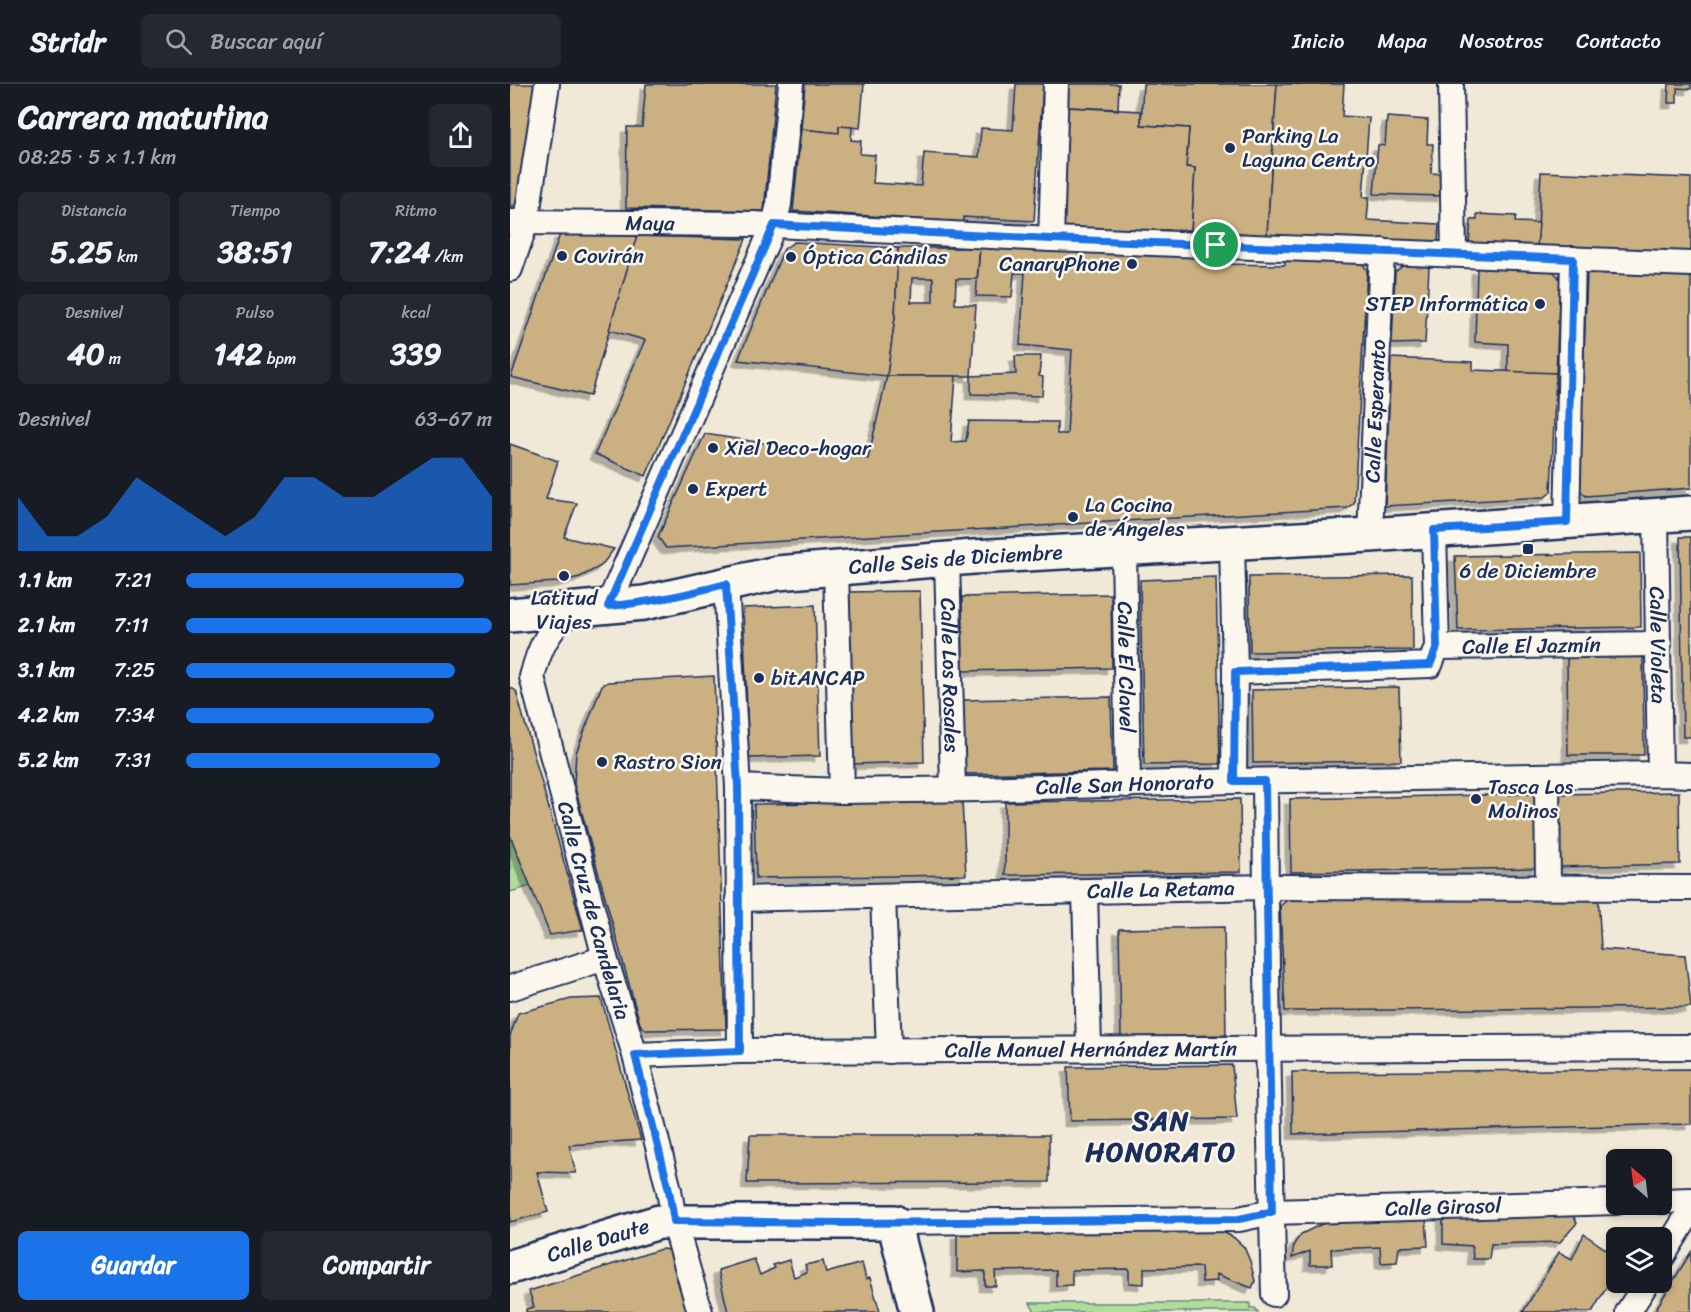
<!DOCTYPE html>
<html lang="es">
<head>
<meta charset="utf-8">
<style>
  :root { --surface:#171b24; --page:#242831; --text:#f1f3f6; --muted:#9ea1a6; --line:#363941; --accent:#1a73e8 }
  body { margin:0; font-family:Sriracha,sans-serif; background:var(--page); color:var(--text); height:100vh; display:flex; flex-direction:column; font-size:22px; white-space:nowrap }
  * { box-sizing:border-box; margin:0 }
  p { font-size:20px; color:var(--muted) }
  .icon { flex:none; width:33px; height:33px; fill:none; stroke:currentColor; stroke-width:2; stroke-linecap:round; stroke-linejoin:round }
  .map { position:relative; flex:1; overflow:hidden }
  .side { display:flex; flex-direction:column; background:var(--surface); width:510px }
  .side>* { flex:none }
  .needle { width:39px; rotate:332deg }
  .fabs { position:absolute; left:1096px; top:1065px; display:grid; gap:12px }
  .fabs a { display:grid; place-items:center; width:66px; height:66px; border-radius:9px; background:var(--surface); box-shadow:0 3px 9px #0003; font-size:30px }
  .pin { position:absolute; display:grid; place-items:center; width:51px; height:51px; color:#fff; margin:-26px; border:3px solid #fff; border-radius:50%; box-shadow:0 2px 6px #0007 }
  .round { display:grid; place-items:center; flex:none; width:63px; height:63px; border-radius:9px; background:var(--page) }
  .overview { display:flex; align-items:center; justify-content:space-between; height:102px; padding:0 18px }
  h1 { font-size:33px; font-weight:700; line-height:45px }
  .figures { display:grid; grid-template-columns:repeat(3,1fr); gap:9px; height:102px; padding:6px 18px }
  .figures div { display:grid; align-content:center; border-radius:9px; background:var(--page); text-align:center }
  .figures b { font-size:30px; font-weight:700 }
  .figures small { font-size:16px; font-weight:400 }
  .figures p { font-size:16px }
  .chart { height:168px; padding:12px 18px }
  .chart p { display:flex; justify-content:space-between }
  .chart svg { width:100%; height:108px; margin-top:6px; fill:var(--accent); opacity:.7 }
  .primary-button { display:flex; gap:12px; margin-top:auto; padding:12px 18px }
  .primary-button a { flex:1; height:69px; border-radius:9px; background:var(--accent); color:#fff; font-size:24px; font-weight:700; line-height:69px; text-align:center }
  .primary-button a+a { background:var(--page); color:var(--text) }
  ul { padding:0 18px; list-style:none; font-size:20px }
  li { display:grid; grid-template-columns:96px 72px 1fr; align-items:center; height:45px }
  li i { height:15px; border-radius:8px; background:var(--accent) }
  header { display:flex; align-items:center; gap:36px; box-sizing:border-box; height:84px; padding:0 30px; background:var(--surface); border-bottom:2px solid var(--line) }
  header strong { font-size:28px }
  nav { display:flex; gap:33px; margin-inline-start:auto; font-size:21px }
  .search { width:420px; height:54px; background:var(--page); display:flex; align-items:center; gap:15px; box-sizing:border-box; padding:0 21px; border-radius:9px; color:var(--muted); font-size:22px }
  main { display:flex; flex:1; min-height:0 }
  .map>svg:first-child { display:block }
</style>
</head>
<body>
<header>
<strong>Stridr</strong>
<div class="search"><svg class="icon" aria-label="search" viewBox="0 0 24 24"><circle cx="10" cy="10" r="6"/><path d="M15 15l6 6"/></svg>Buscar aquí</div>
<nav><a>Inicio</a><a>Mapa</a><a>Nosotros</a><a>Contacto</a></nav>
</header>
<main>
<section class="side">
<div class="overview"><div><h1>Carrera matutina</h1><p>08:25 · 5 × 1.1 km</p></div><a class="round"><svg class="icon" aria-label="share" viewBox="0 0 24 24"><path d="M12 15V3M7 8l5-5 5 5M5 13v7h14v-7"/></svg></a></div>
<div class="figures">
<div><p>Distancia</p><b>5.25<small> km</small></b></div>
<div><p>Tiempo</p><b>38:51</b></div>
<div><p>Ritmo</p><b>7:24<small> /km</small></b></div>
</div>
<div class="figures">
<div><p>Desnivel</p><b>40<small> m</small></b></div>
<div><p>Pulso</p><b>142<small> bpm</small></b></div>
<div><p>kcal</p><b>339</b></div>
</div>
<div class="chart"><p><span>Desnivel</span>63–67 m</p>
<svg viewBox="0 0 160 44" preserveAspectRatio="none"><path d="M0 44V22L10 38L20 38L30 30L40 14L50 22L60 30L70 38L80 30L90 14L100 14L110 22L120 22L130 14L140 6L150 6L160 22V44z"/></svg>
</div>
<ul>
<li><b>1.1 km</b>7:21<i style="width:91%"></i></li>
<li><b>2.1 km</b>7:11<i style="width:100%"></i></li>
<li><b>3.1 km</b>7:25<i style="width:88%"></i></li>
<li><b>4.2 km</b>7:34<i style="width:81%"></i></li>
<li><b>5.2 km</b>7:31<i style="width:83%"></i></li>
</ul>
<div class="primary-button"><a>Guardar</a><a>Compartir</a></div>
</section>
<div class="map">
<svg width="1181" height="1228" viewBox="0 0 1181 1228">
  <defs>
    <filter id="shadow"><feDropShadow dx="-5.5" dy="5.5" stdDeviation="0" flood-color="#0004"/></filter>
  </defs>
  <rect width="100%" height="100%" fill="#f1e9d7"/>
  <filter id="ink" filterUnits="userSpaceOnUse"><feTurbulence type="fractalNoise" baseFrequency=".0167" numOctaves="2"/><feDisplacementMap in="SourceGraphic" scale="12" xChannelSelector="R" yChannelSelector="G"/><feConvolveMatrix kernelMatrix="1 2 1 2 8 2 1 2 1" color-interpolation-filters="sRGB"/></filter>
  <g filter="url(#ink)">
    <!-- green -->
    <g fill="#afdd9c" stroke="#65867d" stroke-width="1.5">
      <polygon points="0,751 21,802 0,808"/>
      <polygon points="520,1219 740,1219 740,1224 745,1224 748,1228 525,1228"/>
    </g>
    <!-- building -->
    <g fill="#cbb182" stroke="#1b2f5e" stroke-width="1.5" fill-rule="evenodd" filter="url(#shadow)">
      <polygon points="0,0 26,0 9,121 0,122"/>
      <polygon points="136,0 266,0 254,127 116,124 117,43 132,43"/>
      <polygon points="295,0 354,0 350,44 329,42 329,49 291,45"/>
      <polygon points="506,0 533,0 524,137 453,133 453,138 283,127 291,45 329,49 329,42 342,43 341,56 351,57 350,70 365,71 363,99 411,102 414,69 469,73 471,44 503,46"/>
      <polygon points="557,0 609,0 608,25 556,23"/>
      <polygon points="633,0 767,0 757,151 681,146 685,84 676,83 679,44 631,41"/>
      <polygon points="767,0 834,0 832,32 859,34 853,113 859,113 857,136 929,140 928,159 757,151"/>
      <polygon points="1159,0 1181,0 1181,5 1167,4 1167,19 1158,19"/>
      <polygon points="556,23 631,27 631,41 679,44 676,83 685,84 681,146 548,146"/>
      <polygon points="877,33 918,36 917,60 923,60 921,89 934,90 933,112 864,110 868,61 875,62"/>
      <polygon points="1031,88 1181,94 1181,170 1027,163"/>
      <polygon points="967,130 1006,132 1005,138 1029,139 1027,163 959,160 961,136 967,136"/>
      <polygon points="50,150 127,152 80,312 1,293"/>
      <polygon points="127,152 236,155 136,392 85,370 135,256 99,246"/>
      <polygon points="284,158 388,164 385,234 377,292 228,276 274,165"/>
      <path d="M388,164H470L467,195H446L445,220L466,221L461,292H377L385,234ZM402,194H423V218H401Z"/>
      <polygon points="470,164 702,172 702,180 775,181 775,176 852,179 857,186 844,419 837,424 156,464 148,453 195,350 358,375 377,292 446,292 441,358 456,357 459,337 547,338 547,350 557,350 562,266 510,261 515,189 504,189 502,213 466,212"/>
      <polygon points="894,181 919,183 915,259 882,260 885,188"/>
      <polygon points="967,184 1043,187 1050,195 1046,289 998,288 998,260 965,258"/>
      <polygon points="1077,189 1181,191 1181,404 1076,412 1069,405"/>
      <polygon points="505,272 531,272 529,292 533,293 532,312 461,310 461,292 506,290"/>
      <polygon points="881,274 963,278 963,286 1046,289 1041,408 1035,413 875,422"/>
      <polygon points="0,360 48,377 36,415 67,419 54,453 104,465 91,482 70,493 48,498 0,501"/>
      <polygon points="1170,453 1181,453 1181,653 1173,653"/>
      <polygon points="1130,469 1131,543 948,546 945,472"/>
      <polygon points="902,491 903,566 740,568 739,493"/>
      <polygon points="706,493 710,680 634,681 630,496"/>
      <polygon points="410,507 414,678 343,680 336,508"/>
      <polygon points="601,510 602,584 453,587 452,513"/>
      <polygon points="305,521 310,672 239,674 233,524"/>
      <polygon points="1057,571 1133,571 1134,671 1058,671"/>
      <polygon points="204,592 216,945 136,946 130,940 64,700 66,669 92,601 98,598"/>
      <polygon points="0,603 6,607 73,846 40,851 0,751"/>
      <polygon points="889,603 891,677 743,679 742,606"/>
      <polygon points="601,613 603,687 454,690 452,616"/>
      <polygon points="1169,708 1170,780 1046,783 1045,710"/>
      <polygon points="1027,710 1028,784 781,788 780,715"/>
      <polygon points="730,715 731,788 495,791 495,718"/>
      <polygon points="452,717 456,791 246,794 244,720"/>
      <polygon points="1088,808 1091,865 1175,871 1181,923 775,927 770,822 782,812"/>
      <polygon points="714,843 716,951 611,953 609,845"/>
      <polygon points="91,914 131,1056 59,1061 66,1089 27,1088 38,1128 0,1138 0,952 8,929 61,915"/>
      <polygon points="722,981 727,1035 560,1037 558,983"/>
      <polygon points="1181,985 1181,1040 783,1050 782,988"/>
      <polygon points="240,1051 539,1051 539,1098 237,1099"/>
      <polygon points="1058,1123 1067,1139 1050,1158 981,1160 979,1175 963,1175 962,1162 933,1160 933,1131"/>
      <polygon points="916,1135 918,1162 889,1163 887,1178 871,1179 870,1163 821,1165 822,1181 800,1181 800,1167 782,1174 784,1160 791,1150 814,1139"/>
      <polygon points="704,1144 723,1153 734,1163 740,1177 745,1197 742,1204 706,1190 707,1197 692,1198 691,1183 634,1184 634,1200 619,1199 619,1185 562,1186 562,1201 546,1202 546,1186 485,1187 486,1202 475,1202 475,1187 447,1188 447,1149"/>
      <polygon points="1074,1150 1107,1173 1107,1186 1082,1228 1013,1228 1049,1168 1062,1175"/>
      <polygon points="151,1165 161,1166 178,1228 16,1228 16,1225 24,1223 19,1207"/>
      <polygon points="1181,1168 1181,1228 1144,1228"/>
      <polygon points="244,1175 250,1191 265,1184 263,1181 279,1176 284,1193 297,1188 295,1181 313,1177 316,1189 352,1179 356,1195 360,1194 370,1228 218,1228 208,1186"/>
    </g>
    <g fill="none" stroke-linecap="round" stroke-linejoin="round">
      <!-- street casing -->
      <g stroke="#1b2f5e" stroke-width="28">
        <g id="street">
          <polyline points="941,0 944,170"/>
          <path id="s1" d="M0,138L243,140L541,155L1181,180"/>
          <polyline points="541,155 546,0"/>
          <polyline points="0,185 16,138 37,0"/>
          <path id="s2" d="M1146,432L1150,690"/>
          <polyline points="1057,438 1063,175"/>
          <polyline points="924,446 927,563"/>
          <path id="s3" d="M860,451L872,167"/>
          <polyline points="722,459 725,588 724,697"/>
          <path id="s4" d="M614,465L618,701"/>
          <path id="s5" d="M437,475L443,705"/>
          <polyline points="326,485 332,707"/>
          <polyline points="216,500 228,703 230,967"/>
          <polyline points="98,522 264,141 269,120 281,0"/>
          <path id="s6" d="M59,525C38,549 30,561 22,593L95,874L125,971L159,1106L164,1137L190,1228"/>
          <path id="s7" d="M725,588L920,581L927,563L1149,560"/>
          <polyline points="1037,693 1038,803"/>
          <path d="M755,697C756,868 759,1039 764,1210"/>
          <path id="s8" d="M228,703L332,707L470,705L724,697L1150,690L1181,691"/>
          <polyline points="575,808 579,965"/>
          <polyline points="373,812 379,967"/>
          <path id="s9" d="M228,815L756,803L1181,804"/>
          <polyline points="0,904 95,874"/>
          <path id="s10" d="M125,971L230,967L1181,963"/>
          <polyline points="1152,1117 1181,1116"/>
          <path id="s11" d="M384,1138L729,1135L762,1128L1107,1118"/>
          <polyline points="1152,1173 1181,1126"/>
          <polyline points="1118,1228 1137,1198"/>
        </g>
      </g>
      <!-- secondary casing -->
      <g stroke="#1b2f5e" stroke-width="38">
        <g id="secondary">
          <path id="s12" d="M0,531L134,519L267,489L463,473L860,451L1181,429"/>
          <path id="s13" d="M0,1183L149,1138H384L407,1228"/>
        </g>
      </g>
      <!-- street -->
      <use href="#street" stroke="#fbf7ec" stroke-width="24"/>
      <!-- secondary -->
      <use href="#secondary" stroke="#fbf7ec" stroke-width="33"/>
    </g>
  </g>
  <g fill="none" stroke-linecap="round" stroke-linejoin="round" filter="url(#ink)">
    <!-- route casing -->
    <g stroke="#fff" stroke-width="12">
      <path id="route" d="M264,141L541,155L1063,175L1057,438L924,446L927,563L920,581L725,588L724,697H755L762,1128L729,1135L340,1139L164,1137L159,1106L125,971L230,967L228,703L216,500C177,510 139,519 98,522Z"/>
    </g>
    <!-- route -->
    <use href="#route" stroke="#1a73e8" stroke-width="8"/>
  </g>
  <!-- markers -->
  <g fill="#1b2f5e" stroke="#fbf7ec" stroke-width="2">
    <circle cx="720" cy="64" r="6"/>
    <circle cx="52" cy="172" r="6"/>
    <circle cx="281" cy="173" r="6"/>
    <circle cx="622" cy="180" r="6"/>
    <circle cx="1030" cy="220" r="6"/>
    <circle cx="203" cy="364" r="6"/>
    <circle cx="183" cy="405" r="6"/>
    <circle cx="563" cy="433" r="6"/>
    <rect x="1012" y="459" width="12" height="12" rx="3"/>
    <circle cx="54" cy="492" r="6"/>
    <circle cx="249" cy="594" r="6"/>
    <circle cx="92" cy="678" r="6"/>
    <circle cx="966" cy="715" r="6"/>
  </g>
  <g text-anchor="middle" stroke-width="5" stroke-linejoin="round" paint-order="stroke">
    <!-- poi labels -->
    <g font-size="21" fill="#1b2f5e" stroke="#fbf7ec" text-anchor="start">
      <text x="732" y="59">Parking La<tspan x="732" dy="24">Laguna Centro</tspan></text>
      <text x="64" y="179">Covirán</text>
      <text x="293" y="180">Óptica Cándilas</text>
      <text x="610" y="187" text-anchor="end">CanaryPhone</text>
      <text x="1018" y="227" text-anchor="end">STEP Informática</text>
      <text x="215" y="371">Xiel Deco-hogar</text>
      <text x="195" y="412">Expert</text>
      <text x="575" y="428">La Cocina<tspan x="575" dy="24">de Ángeles</tspan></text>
      <text x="1018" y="494" text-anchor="middle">6 de Diciembre</text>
      <text x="54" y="521" text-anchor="middle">Latitud<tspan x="54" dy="24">Viajes</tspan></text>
      <text x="261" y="601">bitANCAP</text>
      <text x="104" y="685">Rastro Sion</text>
      <text x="978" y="710">Tasca Los<tspan x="978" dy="24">Molinos</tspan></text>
    </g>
    <!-- street labels -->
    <g font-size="21" fill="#1b2f5e" stroke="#fbf7ec">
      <text dy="7" stroke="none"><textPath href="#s1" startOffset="140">Maya</textPath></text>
      <text dy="7" stroke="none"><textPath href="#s3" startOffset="124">Calle Esperanto</textPath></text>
      <text dy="7" stroke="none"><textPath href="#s12" startOffset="450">Calle Seis de Diciembre</textPath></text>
      <text dy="7" stroke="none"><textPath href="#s2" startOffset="129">Calle Violeta</textPath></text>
      <text dy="7" stroke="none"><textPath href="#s7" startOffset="309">Calle El Jazmín</textPath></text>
      <text dy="7" stroke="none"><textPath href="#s4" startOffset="118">Calle El Clavel</textPath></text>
      <text dy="7" stroke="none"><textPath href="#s5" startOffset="116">Calle Los Rosales</textPath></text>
      <text dy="7" stroke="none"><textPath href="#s8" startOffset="387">Calle San Honorato</textPath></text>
      <text dy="7" stroke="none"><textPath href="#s9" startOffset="423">Calle La Retama</textPath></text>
      <text dy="7" stroke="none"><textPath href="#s6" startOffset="320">Calle Cruz de Candelaria</textPath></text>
      <text dy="7" stroke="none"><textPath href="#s10" startOffset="456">Calle Manuel Hernández Martín</textPath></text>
      <text dy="7" stroke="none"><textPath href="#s11" startOffset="550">Calle Girasol</textPath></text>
      <text dy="7" stroke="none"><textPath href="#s13" startOffset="92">Calle Daute</textPath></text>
    </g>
    <!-- district labels -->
    <g font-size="27" font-weight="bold" letter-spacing="1.5" fill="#1b2f5e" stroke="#fbf7ec">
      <text x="651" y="1046">SAN<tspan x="651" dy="31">HONORATO</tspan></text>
    </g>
  </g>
</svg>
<div class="fabs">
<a><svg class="needle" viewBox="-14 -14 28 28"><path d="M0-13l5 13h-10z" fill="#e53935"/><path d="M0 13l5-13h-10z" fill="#9ea1a6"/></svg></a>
<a><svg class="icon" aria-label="layers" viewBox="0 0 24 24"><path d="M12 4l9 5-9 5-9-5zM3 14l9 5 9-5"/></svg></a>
</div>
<div class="pin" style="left:706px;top:161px;background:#1e9e55"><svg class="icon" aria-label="arrive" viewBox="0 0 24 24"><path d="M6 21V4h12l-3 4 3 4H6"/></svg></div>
</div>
</main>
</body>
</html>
